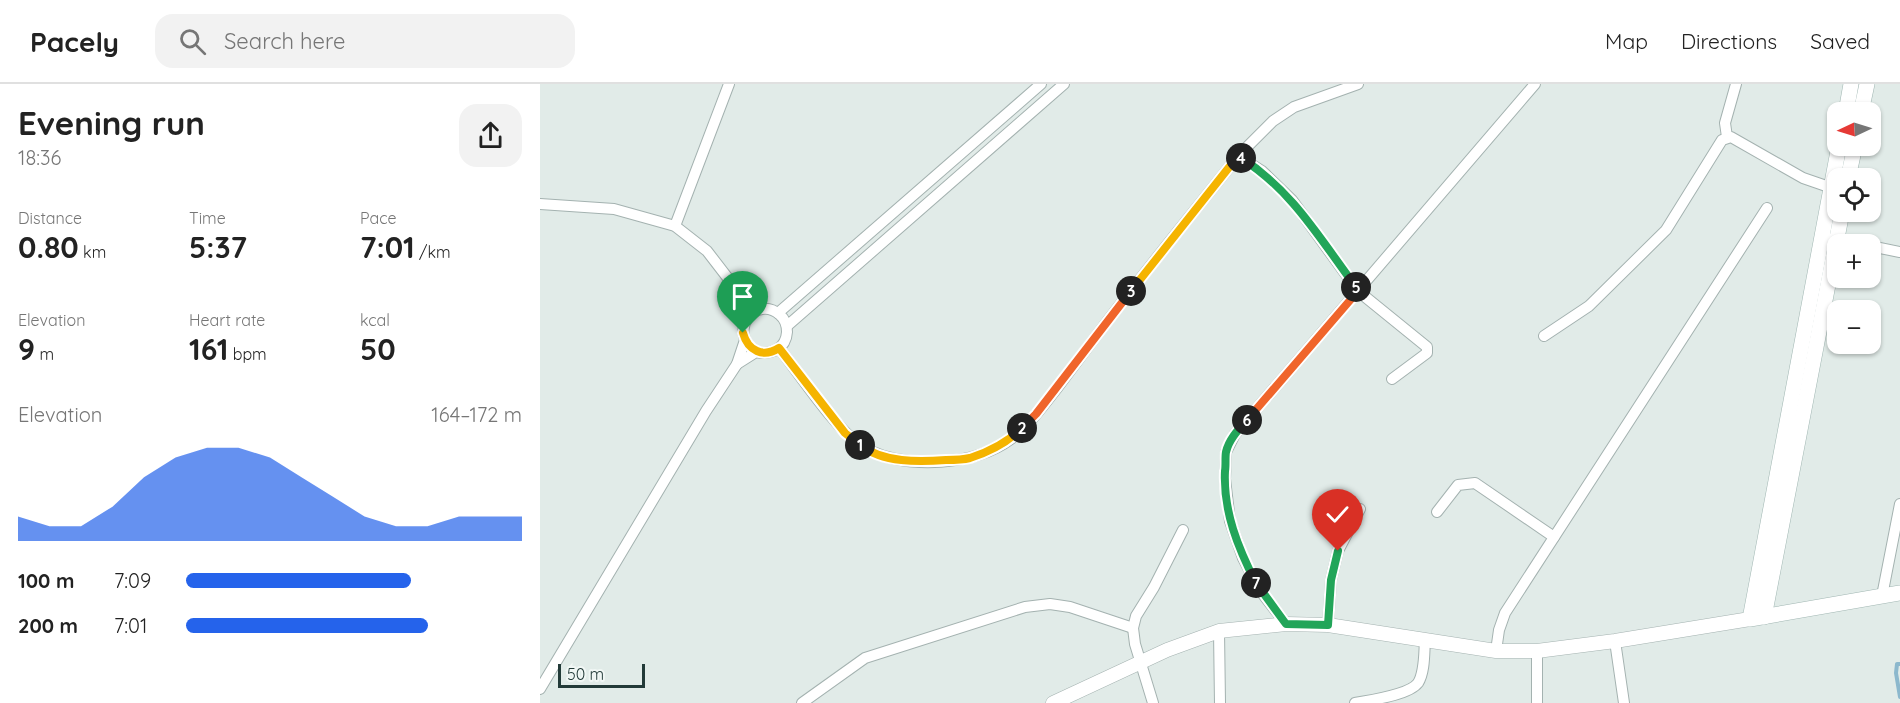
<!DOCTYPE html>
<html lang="en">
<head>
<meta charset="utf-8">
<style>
  :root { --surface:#fff; --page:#f2f2f2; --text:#222; --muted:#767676; --line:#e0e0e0; --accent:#2563eb }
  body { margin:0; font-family:Quicksand,sans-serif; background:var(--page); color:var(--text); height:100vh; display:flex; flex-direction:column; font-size:22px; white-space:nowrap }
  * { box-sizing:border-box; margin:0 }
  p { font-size:20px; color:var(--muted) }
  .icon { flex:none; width:33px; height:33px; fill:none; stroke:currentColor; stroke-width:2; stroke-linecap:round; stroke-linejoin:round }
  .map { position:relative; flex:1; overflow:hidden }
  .drawer { display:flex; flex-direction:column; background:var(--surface); width:540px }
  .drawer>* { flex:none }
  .needle { width:39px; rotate:266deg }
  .tools { position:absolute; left:1287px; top:18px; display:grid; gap:12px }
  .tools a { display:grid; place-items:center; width:54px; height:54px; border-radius:12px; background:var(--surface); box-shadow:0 2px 4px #0004; font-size:30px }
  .scale { position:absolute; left:18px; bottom:15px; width:87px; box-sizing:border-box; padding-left:6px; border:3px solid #223a38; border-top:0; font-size:16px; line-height:21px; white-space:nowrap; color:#223a38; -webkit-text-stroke:4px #f1f7f5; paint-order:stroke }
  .pin { position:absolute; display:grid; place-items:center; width:51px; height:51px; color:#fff; margin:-62px -26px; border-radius:50% 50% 50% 0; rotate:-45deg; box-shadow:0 0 6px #0007 }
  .pin .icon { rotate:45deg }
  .km { position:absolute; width:30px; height:30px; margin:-15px; border-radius:50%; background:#222; color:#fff; font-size:16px; line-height:30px; text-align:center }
  .round { display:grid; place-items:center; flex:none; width:63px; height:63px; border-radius:18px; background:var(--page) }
  .summary { display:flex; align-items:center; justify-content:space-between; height:102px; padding:0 18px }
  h1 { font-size:33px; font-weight:700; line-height:45px }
  .metrics { display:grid; grid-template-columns:repeat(3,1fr); gap:9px; height:102px; padding:6px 18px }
  .metrics div { display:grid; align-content:center }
  .metrics b { font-size:30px; font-weight:700 }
  .metrics small { font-size:16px; font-weight:400 }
  .metrics p { font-size:16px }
  .chart { height:168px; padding:12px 18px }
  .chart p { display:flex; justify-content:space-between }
  .chart svg { width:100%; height:108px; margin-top:6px; fill:var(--accent); opacity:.7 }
  ul { padding:0 18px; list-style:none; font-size:20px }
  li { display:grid; grid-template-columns:96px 72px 1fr; align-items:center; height:45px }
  li i { height:15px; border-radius:8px; background:var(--accent) }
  header { display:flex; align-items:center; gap:36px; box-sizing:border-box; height:84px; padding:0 30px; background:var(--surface); border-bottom:2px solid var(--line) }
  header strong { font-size:28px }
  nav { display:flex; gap:33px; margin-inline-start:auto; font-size:21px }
  .search { width:420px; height:54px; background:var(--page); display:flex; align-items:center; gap:15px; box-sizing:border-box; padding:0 21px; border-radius:18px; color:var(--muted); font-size:22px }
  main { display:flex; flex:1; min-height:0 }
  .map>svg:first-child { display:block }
</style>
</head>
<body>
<header>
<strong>Pacely</strong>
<div class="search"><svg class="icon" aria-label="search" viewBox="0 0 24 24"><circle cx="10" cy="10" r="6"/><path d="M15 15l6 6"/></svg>Search here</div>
<nav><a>Map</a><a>Directions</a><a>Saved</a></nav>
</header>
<main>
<section class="drawer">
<div class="summary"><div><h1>Evening run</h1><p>18:36</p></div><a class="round"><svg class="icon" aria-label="share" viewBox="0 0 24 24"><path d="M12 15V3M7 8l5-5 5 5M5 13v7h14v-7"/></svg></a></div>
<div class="metrics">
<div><p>Distance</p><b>0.80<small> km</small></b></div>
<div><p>Time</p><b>5:37</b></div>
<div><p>Pace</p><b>7:01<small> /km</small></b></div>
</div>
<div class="metrics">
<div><p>Elevation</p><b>9<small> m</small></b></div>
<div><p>Heart rate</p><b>161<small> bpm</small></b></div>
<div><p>kcal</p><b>50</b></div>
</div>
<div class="chart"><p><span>Elevation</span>164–172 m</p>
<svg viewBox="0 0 160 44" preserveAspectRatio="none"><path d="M0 44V34L10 38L20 38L30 30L40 18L50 10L60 6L70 6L80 10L90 18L100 26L110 34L120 38L130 38L140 34L150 34L160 34V44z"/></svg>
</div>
<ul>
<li><b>100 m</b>7:09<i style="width:67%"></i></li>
<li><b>200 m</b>7:01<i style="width:72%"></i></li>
</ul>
</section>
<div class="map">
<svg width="1360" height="619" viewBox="0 0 1360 619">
  <rect width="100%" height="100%" fill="#e1ebe8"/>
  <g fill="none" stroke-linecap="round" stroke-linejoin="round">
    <!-- stream -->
    <polyline stroke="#8cb8cd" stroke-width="4" points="1360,580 1357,580 1356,589 1360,613"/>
    <!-- minor casing -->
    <g stroke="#a4b2b0" stroke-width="12">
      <g id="minor">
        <polyline points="1187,53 1185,39 1196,0"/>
        <polyline points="698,72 733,37 754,23 818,0"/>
        <polyline points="0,120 74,125 135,142 167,167 214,228"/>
        <polyline points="135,142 189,0"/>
        <polyline points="1291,155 1321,160"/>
        <polyline points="1330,162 1360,168"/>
        <polyline points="238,229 501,0"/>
        <polyline points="247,242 524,0"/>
        <polyline points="1004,252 1049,222 1126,146 1182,56 1191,53 1263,94 1292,104"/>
        <path d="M239,264C259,289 302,355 328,366C369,385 434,382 471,355C489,341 503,322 517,304C532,284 548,263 563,243C607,185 653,129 698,72L722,87L752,116L818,207L887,263V269L852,295"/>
        <path d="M197,280L216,268C231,271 246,265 247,248C247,241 245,235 240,231C216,210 186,248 216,268"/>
        <polyline points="897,428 918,401 935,399 1014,453"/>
        <polyline points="1342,512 1360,420"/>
        <polyline points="746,540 719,505 703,474 690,437 685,395 686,368 695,350 995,0"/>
        <polyline points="788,541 791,496 798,467 820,425"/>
        <polyline points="679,547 680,619"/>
        <polyline points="1075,557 1084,619"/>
        <polyline points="956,567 959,546 965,529 1227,124"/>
        <polyline points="0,605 166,327 197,280 205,256"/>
        <polyline points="262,619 325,574 485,523 510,520 530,523 593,544"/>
        <polyline points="613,619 595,560 593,544 596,532 614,503 643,446"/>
        <path d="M815,619C831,616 869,611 878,599C885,588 884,569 885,556"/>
        <polyline points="997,619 997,567"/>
      </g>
    </g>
    <!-- tertiary casing -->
    <g stroke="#a4b2b0" stroke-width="15">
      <polyline id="tertiary" points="513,619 627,566 679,547 746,540 788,541 956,567 997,567 1075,557 1210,535"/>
    </g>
    <!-- secondary casing -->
    <g stroke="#a0b6b2" stroke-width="16">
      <g id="secondary">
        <polyline points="1306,28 1311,0"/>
        <polyline points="1321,28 1327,0"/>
        <polyline points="1299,62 1210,535 1360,509"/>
        <polyline points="1308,94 1315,62"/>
        <polyline points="1224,533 1302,128"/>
      </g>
    </g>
    <!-- minor -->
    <use href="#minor" stroke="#fff" stroke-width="10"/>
    <!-- tertiary -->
    <use href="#tertiary" stroke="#fff" stroke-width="14"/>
    <!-- secondary -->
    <use href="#secondary" stroke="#fff" stroke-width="15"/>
  </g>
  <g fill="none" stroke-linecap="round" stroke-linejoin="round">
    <!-- split-1 casing -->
    <g stroke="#fff" stroke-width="12">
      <path id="split-1" d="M203,249C208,267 223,274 239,264L305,349L320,361"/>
    </g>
    <!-- split-2 casing -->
    <g stroke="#fff" stroke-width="12">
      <path id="split-2" d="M320,361C343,379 379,378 406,376C414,376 422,376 430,374C449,368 468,358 482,344"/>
    </g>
    <!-- split-3 casing -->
    <g stroke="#fff" stroke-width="12">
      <polyline id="split-3" points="482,344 496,330 591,207"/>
    </g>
    <!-- split-4 casing -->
    <g stroke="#fff" stroke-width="12">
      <polyline id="split-4" points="591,207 698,72 701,74"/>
    </g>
    <!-- split-5 casing -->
    <g stroke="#fff" stroke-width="12">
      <path id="split-5" d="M701,74C752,106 780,155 816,203"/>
    </g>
    <!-- split-6 casing -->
    <g stroke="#fff" stroke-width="12">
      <polyline id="split-6" points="707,336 818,207 816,203"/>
    </g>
    <!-- split-7 casing -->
    <g stroke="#fff" stroke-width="12">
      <path id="split-7" d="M707,336C699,345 689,355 686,368C685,373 686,381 685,387C683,427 698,464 716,499"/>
    </g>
    <!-- split-8 casing -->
    <g stroke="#fff" stroke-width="12">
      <polyline id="split-8" points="716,499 746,540 788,541 791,496 798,467"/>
    </g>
    <!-- split-1 -->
    <use href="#split-1" stroke="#f5b400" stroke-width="8"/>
    <!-- split-2 -->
    <use href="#split-2" stroke="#f5b400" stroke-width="8"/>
    <!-- split-3 -->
    <use href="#split-3" stroke="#f0652b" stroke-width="8"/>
    <!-- split-4 -->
    <use href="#split-4" stroke="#f5b400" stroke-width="8"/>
    <!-- split-5 -->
    <use href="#split-5" stroke="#22a559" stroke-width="8"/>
    <!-- split-6 -->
    <use href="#split-6" stroke="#f0652b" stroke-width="8"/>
    <!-- split-7 -->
    <use href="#split-7" stroke="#22a559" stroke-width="8"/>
    <!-- split-8 -->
    <use href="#split-8" stroke="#22a559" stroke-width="8"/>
  </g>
</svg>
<div class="tools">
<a><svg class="needle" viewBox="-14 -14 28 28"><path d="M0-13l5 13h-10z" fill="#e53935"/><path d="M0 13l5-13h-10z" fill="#767676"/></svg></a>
<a><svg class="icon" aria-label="locate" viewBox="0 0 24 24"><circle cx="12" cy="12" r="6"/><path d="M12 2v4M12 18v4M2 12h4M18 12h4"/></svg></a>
<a>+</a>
<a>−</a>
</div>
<div class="scale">50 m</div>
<div class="pin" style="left:203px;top:249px;background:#1e9e55"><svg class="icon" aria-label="arrive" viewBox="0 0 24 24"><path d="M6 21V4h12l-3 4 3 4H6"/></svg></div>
<div class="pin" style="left:798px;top:467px;background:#d93025"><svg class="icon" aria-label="check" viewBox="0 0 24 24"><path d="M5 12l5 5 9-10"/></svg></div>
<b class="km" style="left:320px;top:361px">1</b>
<b class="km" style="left:482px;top:344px">2</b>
<b class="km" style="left:591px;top:207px">3</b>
<b class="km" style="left:701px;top:74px">4</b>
<b class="km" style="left:816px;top:203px">5</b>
<b class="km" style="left:707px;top:336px">6</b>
<b class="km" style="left:716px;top:499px">7</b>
</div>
</main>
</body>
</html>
